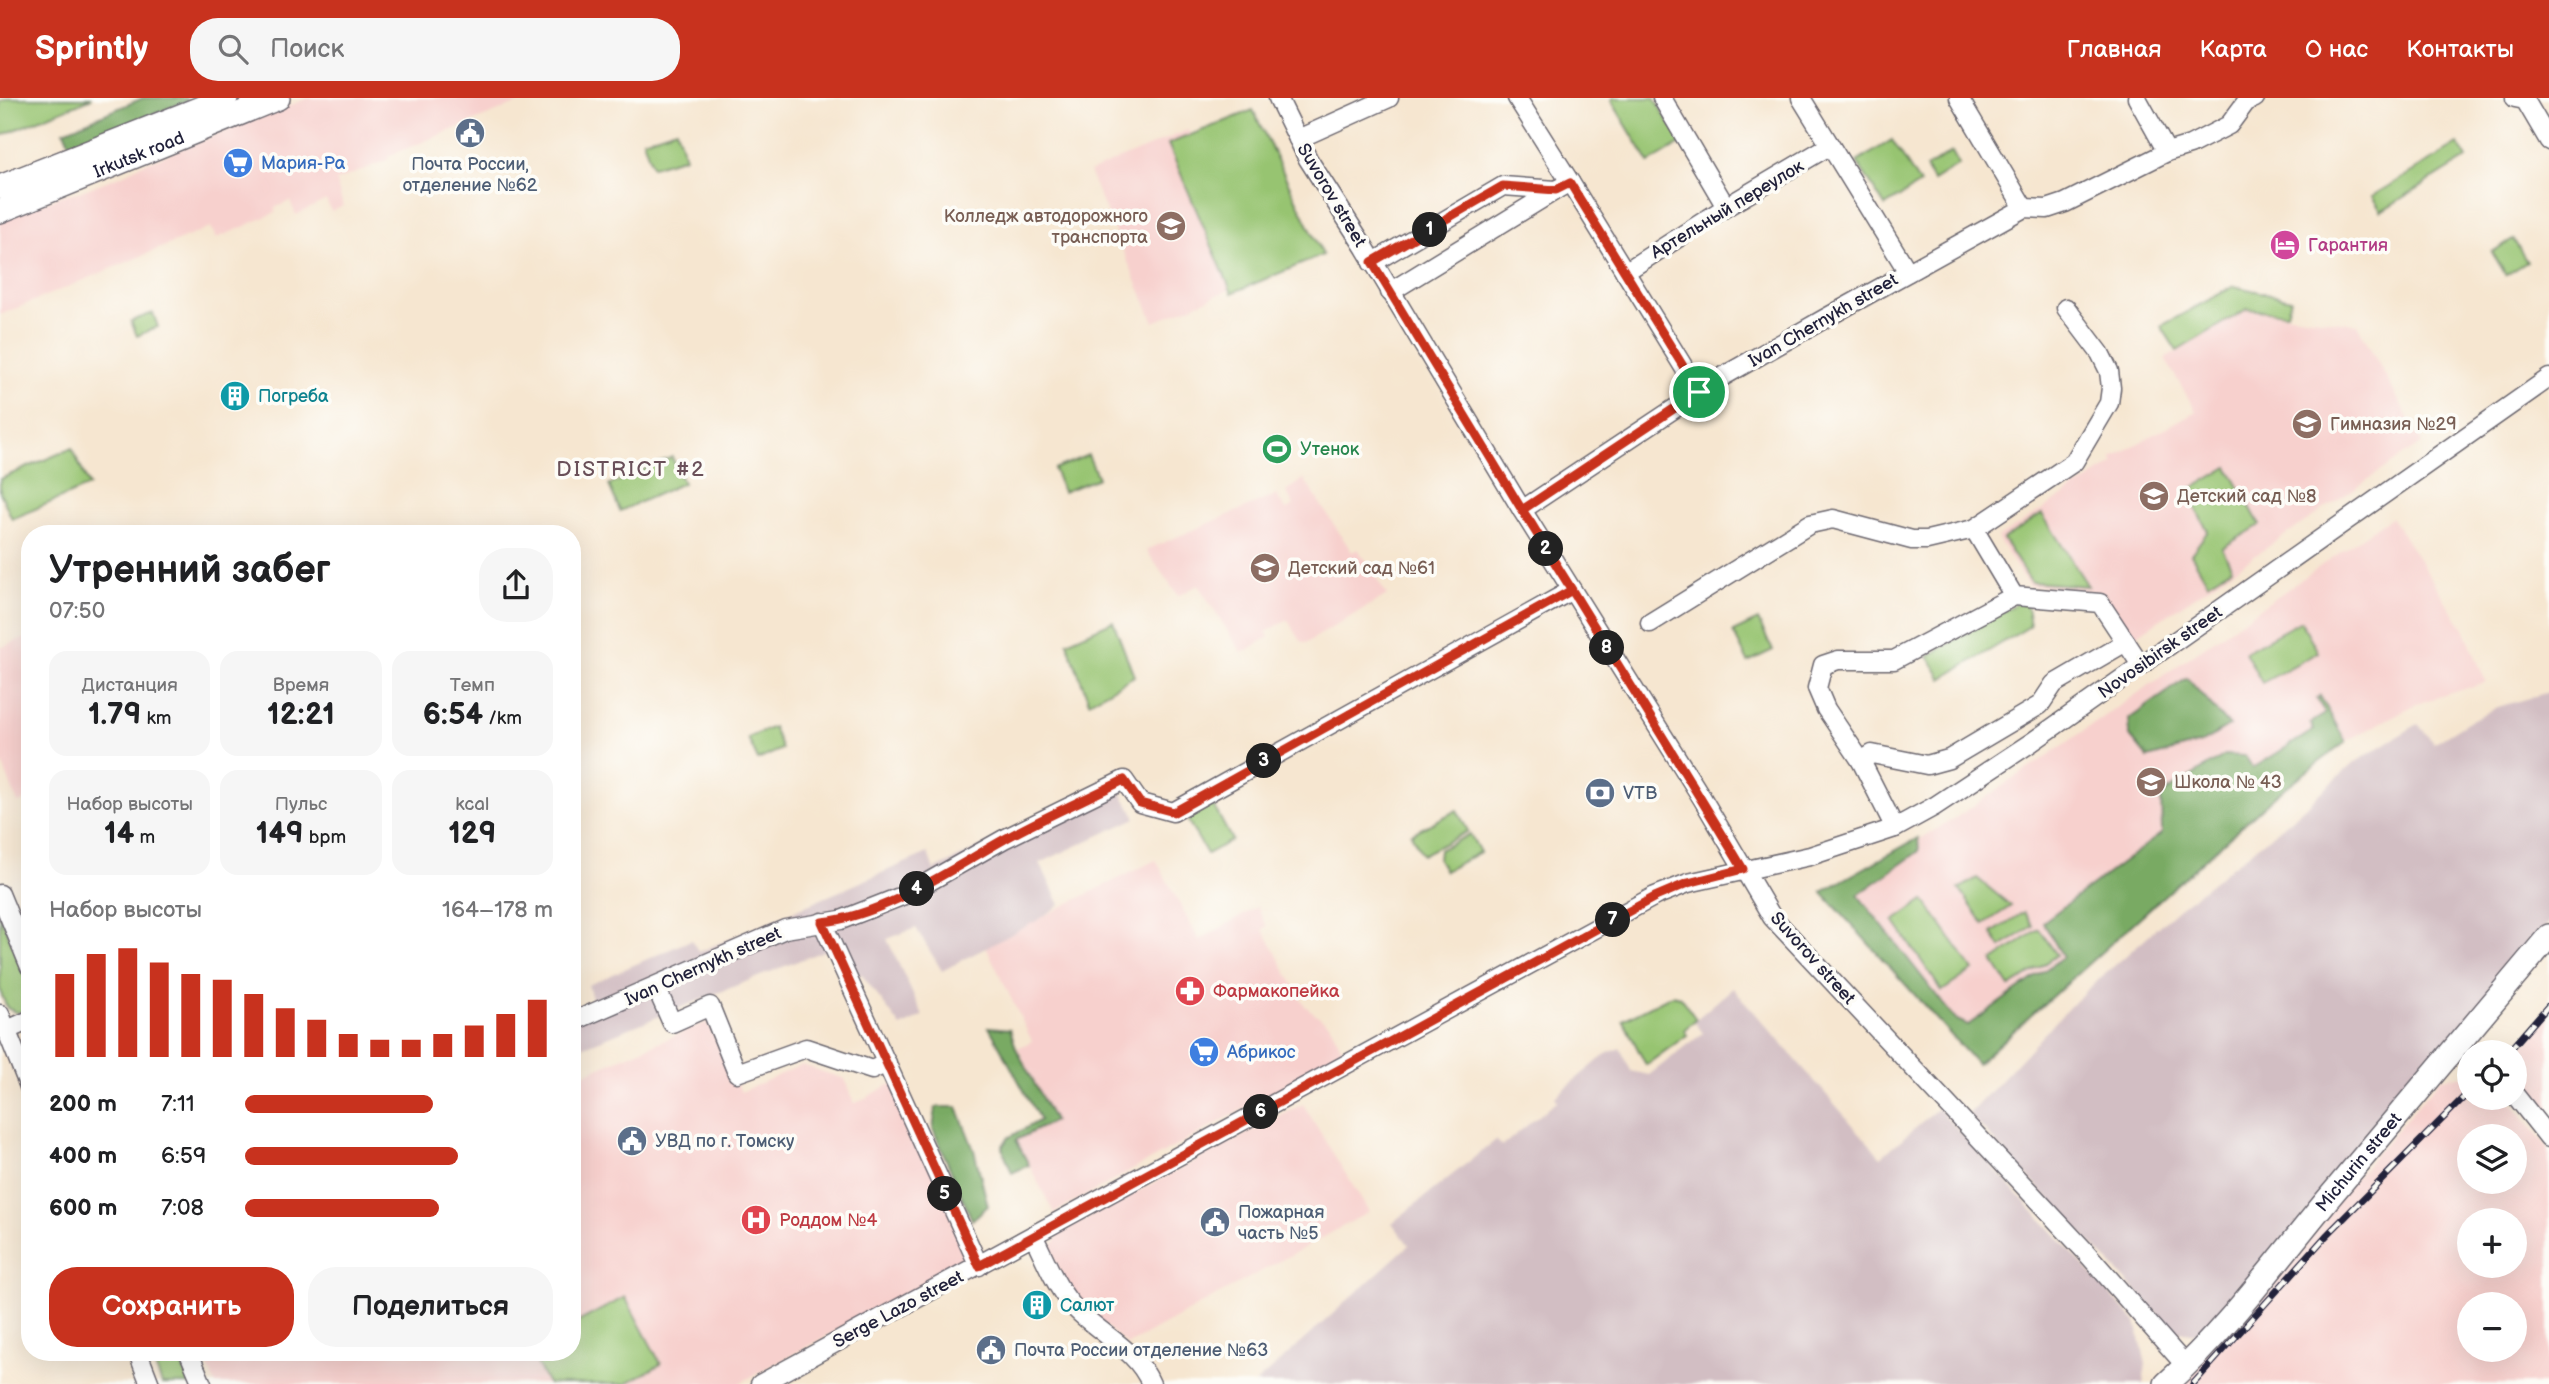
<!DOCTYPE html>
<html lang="ru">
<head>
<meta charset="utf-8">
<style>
  :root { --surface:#fff; --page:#f6f6f6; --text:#202124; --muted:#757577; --accent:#c8321e }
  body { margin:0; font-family:"Balsamiq Sans",sans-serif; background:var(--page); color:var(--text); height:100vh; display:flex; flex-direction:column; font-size:26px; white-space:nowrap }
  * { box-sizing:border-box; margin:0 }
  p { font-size:23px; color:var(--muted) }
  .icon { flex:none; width:38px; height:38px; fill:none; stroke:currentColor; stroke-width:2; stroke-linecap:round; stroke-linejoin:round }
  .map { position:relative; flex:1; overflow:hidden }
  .details { position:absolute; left:21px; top:427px; width:560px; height:836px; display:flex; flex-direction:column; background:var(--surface); border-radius:28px; box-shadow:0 7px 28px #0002 }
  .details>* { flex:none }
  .controls { position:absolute; left:2457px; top:942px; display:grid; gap:14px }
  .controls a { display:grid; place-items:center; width:70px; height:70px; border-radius:50%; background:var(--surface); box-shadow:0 7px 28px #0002; font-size:35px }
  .pin { position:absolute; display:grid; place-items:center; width:60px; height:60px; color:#fff; margin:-30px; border:4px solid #fff; border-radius:50%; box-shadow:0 2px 7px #0007 }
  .km { position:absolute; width:35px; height:35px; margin:-18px; border-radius:50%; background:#222; color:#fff; font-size:19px; line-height:35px; text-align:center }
  .round { display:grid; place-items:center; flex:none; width:74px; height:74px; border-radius:28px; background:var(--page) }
  .summary { display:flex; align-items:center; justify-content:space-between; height:119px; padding:0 28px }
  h1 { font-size:38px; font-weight:700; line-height:52px }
  .metrics { display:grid; grid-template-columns:repeat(3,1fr); gap:10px; height:119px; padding:7px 28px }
  .metrics div { display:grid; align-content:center; border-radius:18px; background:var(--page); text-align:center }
  .metrics b { font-size:30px; font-weight:700 }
  .metrics small { font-size:19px; font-weight:400 }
  .metrics p { font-size:19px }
  .chart { height:196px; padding:14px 28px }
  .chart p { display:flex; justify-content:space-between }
  .chart svg { width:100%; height:126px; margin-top:7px; stroke:var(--accent); stroke-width:6 }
  .action { display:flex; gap:14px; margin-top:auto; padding:14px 28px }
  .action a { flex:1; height:80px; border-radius:28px; background:var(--accent); color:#fff; font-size:28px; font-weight:700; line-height:80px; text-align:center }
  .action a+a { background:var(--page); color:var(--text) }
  ul { padding:0 28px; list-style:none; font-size:23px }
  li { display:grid; grid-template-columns:112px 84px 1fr; align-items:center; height:52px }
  li i { height:18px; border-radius:9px; background:var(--accent) }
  header { display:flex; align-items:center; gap:42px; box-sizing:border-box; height:98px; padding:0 35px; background:var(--accent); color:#fff }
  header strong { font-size:33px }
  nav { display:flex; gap:38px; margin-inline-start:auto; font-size:24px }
  .search { width:490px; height:63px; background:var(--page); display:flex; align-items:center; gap:18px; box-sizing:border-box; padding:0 24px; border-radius:28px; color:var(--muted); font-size:26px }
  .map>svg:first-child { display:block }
</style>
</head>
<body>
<header>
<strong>Sprintly</strong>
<div class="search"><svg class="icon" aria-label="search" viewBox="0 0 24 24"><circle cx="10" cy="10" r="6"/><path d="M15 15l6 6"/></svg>Поиск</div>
<nav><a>Главная</a><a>Карта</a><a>О нас</a><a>Контакты</a></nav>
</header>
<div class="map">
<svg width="2549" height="1286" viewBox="0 0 2549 1286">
  <rect width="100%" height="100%" fill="#fdfcf7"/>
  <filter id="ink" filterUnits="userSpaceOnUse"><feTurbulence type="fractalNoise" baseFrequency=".0143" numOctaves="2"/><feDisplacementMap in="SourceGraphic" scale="14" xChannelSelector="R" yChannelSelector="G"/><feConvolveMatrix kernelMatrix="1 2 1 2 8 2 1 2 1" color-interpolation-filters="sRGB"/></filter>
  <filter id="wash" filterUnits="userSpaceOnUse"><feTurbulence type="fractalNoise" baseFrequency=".00686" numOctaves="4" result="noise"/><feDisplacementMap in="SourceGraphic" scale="28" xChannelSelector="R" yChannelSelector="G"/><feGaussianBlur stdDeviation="1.57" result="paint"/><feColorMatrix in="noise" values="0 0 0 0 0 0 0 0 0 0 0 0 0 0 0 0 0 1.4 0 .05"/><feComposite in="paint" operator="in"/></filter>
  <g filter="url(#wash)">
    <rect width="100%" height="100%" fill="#f6e6d0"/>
    <!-- built -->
    <g fill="#f7d0cd" fill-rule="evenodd">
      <polygon points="308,0 531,0 388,58 389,61 336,83 343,108 331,113 326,102 296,117 290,103 274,110 276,114 234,133 216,140 211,129 0,217 0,122 63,97 79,94 127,75 138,68"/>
      <polygon points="1188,32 1252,182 1154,224 1089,74"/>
      <polygon points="2247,211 2357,226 2422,345 2133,540 2102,494 2029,488 1997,440 2115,365 2112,360 2196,313 2165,261"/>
      <polygon points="1304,381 1352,454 1358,451 1387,497 1306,545 1301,543 1288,522 1266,534 1269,539 1242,555 1198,487 1178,498 1146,452 1276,397 1286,412 1294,407 1286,393"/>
      <polygon points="2391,419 2464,531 2486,584 2416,606 2345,644 2277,696 1977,966 1822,794 1948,725 2065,646"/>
      <polygon points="30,538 30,700 18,705 0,660 0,550"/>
      <polygon points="1156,762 1199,842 1257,809 1267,828 1263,831 1305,908 1329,926 1345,955 1054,1115 1016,1042 1054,1023 1018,950 1032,943 985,847"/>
      <polygon points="2549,919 2549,1023 2515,979 2515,959"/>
      <polygon points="707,924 741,994 802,967 845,981 854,1006 897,983 982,1154 738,1286 215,1286 203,1255 572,1255 572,981"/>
      <path d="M2466,977L2469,978V999H2507L2549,1051V1286H2177L2441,980ZM2469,1038H2515V1083H2469ZM2469,1122H2515V1167H2469ZM2469,1206H2515V1251H2469Z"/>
      <polygon points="1303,1006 1369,1114 1127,1247 1076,1202 1061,1180 1051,1150 1061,1134"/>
    </g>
    <!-- industrial -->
    <g fill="#d2bec3">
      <polygon points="2549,594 2549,824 2218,1223 2197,1236 2173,1232 1969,1016 2075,903 2178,811 2287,725 2354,665 2418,626 2434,645 2469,623 2498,609"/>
      <polygon points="1114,683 1136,720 1040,765 1060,807 1036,823 942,873 916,830 887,841 923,918 901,929 862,877 850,875 838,847 572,953 572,917 594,908 588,887 691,842 699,854 928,755 934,772"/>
      <polygon points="1733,890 1881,1059 1938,1010 2136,1224 2146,1266 2143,1286 1255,1286 1409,1147 1392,1125 1496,1042 1502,1048 1557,1003 1555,999 1606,956 1620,950 1631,973 1649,977 1703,935 1694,923"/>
    </g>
    <!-- green -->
    <g fill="#97c471" stroke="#5c7356" stroke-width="2">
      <polygon points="9,0 92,0 0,38 0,4"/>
      <polygon points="1614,0 1654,0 1682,45 1649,65 1611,2"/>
      <polygon points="1253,12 1323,157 1232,195 1168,46"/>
      <polygon points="676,31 685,59 652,69 643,42"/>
      <polygon points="1892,42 1920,86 1885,108 1857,64"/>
      <polygon points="2458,46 2467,60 2381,113 2372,98"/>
      <polygon points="1952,54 1959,67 1933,83 1926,70"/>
      <polygon points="2513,141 2527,164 2506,177 2492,154"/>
      <polygon points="2234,188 2291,201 2287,215 2247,211 2177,253 2161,228"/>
      <polygon points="153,215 158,229 137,238 131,223"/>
      <polygon points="72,350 89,388 12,421 0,394 0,381"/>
      <polygon points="1088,357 1098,380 1063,394 1054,371"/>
      <polygon points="672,359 683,385 620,413 609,387"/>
      <polygon points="2228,369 2260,427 2222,450 2232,470 2208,485 2191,456 2208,433 2186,394"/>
      <polygon points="2042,416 2088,488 2031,484 2003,441"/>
      <polygon points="2026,503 2030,528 1942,581 1928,558 2019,504"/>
      <polygon points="1758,522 1773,552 1748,564 1733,534"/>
      <polygon points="1113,523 1134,578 1089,604 1067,544"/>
      <polygon points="2301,523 2318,554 2262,585 2245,554"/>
      <polygon points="773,629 782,651 758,662 748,640"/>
      <polygon points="1212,705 1232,742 1207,756 1188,723 1189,717"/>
      <polygon points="1457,712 1468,733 1422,757 1411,736"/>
      <polygon points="1470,736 1480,754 1445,773 1438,761 1439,752"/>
      <polygon points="1977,780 2011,808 1984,826 1959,791"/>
      <polygon points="1924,802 1973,872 1942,893 1894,823"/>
      <polygon points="2024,814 2033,828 2001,849 1992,835"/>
      <polygon points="0,817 30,891 30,910 17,915 7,910 0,893"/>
      <polygon points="2039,831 2057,857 2010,889 1993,863"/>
      <polygon points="1672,897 1680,899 1696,921 1684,932 1687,937 1646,967 1623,922"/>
      <polygon points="625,1199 661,1266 625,1286 548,1286 531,1255 572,1255 572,1227"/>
      <polygon points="150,1255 177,1255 190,1286 162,1286"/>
    </g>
    <!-- forest -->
    <g fill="#79aa63" stroke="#4e664f" stroke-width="2">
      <polygon points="143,0 186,0 187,3 71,49 64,33"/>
      <polygon points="2187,580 2229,628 2201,645 2148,660 2130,638 2129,621"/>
      <polygon points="2320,598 2346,644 2277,696 1977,966 1822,794 1918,740 1919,753 1858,797 1955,921 1968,927 2063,859 2043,824 2162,735 2161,697 2225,657 2245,658 2253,670 2314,632 2311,625 2325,616 2317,601"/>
      <polygon points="989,929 1010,931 1016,950 1054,1023 1016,1042 1029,1067 1012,1075 1002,1049 1008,1040 1040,1022"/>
      <polygon points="936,1009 957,1009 974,1052 988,1108 972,1122 933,1031"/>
    </g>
  </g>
  <g filter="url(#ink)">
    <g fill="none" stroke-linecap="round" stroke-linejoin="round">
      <!-- minor casing -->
      <g stroke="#6c676f" stroke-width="21">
        <g id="minor">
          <polyline points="1278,0 1308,61 1365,150 1522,412 1702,700 1772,819 2084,1152 2186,1268"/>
          <polyline points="1517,0 1570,84"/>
          <polyline points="1662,0 1726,109"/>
          <polyline points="1801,0 1908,174"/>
          <polyline points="1959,0 2024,110"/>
          <polyline points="2137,0 2167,54"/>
          <polyline points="2515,0 2525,2 2549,43"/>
          <polyline points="1298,41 1389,0"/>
          <polyline points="1372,165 1503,88 1556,92 1570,84 1699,294"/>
          <polyline points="1625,174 1726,109 1829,48"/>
          <polyline points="1390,194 1556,92"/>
          <polyline points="1522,412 1722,279 1824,221 2024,110 2047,111 2065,105 2167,54 2190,47 2229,27 2246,4 2255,0"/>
          <polyline points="1974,431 2014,498 2100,505 2141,567"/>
          <polyline points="1650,525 1810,426 1833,421 1912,442 1927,442 1974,431 2074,364 2109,305 2111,290 2109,273 2100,255 2066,210"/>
          <polyline points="1861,663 1826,611 1817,590 1823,567 1838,562 1894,562 2014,498"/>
          <polyline points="1895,730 1861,663 1872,656 1927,667 1949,661 2040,607 2054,586 2126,544"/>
          <polyline points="0,796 30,869"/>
          <polyline points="822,824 979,1168"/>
          <polyline points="656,889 672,925 710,908 737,975 806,950 872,972 887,965"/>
          <polyline points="0,916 30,991"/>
          <polyline points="572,924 785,831 841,822 907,796 1004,741 1124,682 1140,705 1173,714 1572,492"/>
          <polyline points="7,932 30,922"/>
          <polyline points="2515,997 2549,1040"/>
          <path d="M1034,1139C1045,1161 1055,1187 1071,1206C1096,1235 1136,1249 1151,1286"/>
          <polyline points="138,1255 150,1286"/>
          <polyline points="189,1255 202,1286"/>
          <polyline points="760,1286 1655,798 1688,785 1810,758 1895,730 1935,708 2032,644 2549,280"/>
        </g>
      </g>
      <!-- major casing -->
      <g stroke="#6c676f" stroke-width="26">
        <g id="major">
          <polyline points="0,89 226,0"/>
          <path id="s1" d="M0,113L278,0"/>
          <path id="s2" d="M2166,1286C2226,1232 2275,1165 2327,1102C2400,1014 2474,926 2549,838"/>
        </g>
      </g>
      <!-- minor -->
      <use href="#minor" stroke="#fff" stroke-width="18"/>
      <!-- major -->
      <use href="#major" stroke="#fff" stroke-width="23"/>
      <!-- rail casing -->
      <g stroke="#22223b" stroke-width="7">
        <g id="rail">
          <polyline points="2508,954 2549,907"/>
          <polyline points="2193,1286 2326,1138 2469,994"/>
        </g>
      </g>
      <!-- rail -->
      <use href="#rail" stroke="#fdfcf7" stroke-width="4.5" stroke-dasharray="13" stroke-linecap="butt"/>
    </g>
  </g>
  <g fill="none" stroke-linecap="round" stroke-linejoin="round" filter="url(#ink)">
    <!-- route casing -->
    <g stroke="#fff" stroke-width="14">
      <path id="route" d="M1699,294L1570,85L1556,92L1503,88L1372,164L1522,412L1572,492L1174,714L1140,705L1124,682C1084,702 1042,720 1003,742C950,772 883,818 822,824L979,1168L1655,799L1688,785L1743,771C1674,655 1601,541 1531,425L1522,412L1699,294"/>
    </g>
    <!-- route -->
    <use href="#route" stroke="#c8321e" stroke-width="9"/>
  </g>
  <!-- icons -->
  <defs>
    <g id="civic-disc" transform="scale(1.575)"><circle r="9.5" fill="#5c6f8a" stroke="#fdfcf7"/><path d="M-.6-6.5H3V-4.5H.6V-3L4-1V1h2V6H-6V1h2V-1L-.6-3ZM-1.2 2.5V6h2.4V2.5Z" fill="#fff"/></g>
    <g id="supermarket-disc" transform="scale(1.575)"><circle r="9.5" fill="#3f7fe0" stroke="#fdfcf7"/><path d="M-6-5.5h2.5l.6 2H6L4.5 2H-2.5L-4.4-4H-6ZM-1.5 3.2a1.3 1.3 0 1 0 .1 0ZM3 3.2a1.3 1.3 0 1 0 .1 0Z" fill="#fff"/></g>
    <g id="university-disc" transform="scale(1.575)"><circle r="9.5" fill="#8d6e63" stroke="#fdfcf7"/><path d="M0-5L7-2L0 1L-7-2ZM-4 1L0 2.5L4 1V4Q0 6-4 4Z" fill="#fff"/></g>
    <g id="hotel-disc" transform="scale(1.575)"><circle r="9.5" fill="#d1479c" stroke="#fdfcf7"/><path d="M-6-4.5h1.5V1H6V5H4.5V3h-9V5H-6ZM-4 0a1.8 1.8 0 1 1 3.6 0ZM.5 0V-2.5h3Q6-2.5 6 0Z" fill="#fff"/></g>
    <g id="building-disc" transform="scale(1.575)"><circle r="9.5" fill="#0f9aa8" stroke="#fdfcf7"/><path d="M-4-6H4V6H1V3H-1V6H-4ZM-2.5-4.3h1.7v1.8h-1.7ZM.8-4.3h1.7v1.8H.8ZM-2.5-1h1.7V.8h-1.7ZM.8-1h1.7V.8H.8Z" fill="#fff"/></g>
    <g id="school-disc" transform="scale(1.575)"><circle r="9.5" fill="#8d6e63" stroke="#fdfcf7"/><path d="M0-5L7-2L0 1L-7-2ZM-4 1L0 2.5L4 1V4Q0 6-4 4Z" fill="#fff"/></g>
    <g id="stadium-disc" transform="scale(1.575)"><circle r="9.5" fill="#2e9e5b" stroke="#fdfcf7"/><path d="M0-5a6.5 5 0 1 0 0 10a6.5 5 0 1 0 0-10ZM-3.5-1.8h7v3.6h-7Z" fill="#fff"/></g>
    <g id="bank-disc" transform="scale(1.575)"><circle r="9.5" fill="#5c6f8a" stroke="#fdfcf7"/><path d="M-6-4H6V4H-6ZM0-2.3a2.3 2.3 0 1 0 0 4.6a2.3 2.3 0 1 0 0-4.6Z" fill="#fff"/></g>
    <g id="pharmacy-disc" transform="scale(1.575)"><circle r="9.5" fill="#e0444e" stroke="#fdfcf7"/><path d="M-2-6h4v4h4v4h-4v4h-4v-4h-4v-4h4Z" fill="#fff"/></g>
    <g id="hospital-disc" transform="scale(1.575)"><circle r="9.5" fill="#e0444e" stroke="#fdfcf7"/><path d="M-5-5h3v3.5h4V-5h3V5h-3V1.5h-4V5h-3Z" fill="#fff"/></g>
  </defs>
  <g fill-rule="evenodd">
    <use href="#civic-disc" x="470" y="35"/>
    <use href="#supermarket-disc" x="238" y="65"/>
    <use href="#university-disc" x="1171" y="128"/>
    <use href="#hotel-disc" x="2285" y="147"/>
    <use href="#building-disc" x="235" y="298"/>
    <use href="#school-disc" x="2307" y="326"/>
    <use href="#stadium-disc" x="1277" y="351"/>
    <use href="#school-disc" x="2154" y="398"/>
    <use href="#school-disc" x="1265" y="470"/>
    <use href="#school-disc" x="2151" y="684"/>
    <use href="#bank-disc" x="1600" y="695"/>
    <use href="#pharmacy-disc" x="1190" y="893"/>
    <use href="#supermarket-disc" x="1204" y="954"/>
    <use href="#civic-disc" x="632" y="1043"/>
    <use href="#hospital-disc" x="756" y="1122"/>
    <use href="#civic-disc" x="1215" y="1124"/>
    <use href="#building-disc" x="1037" y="1207"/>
    <use href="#civic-disc" x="991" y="1252"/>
  </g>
  <g text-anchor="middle" stroke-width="7" stroke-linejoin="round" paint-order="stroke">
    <!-- street labels -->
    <g font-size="18" fill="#22223b" stroke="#fdfcf7">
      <text dy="6" stroke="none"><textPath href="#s1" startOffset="150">Irkutsk road</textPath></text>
      <text transform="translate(1332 97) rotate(59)" y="6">Suvorov street</text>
      <text transform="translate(1727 111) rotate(-31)" y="6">Артельный переулок</text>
      <text transform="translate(1823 222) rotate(-30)" y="6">Ivan Chernykh street</text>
      <text transform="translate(2160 554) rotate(-35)" y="6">Novosibirsk street</text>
      <text transform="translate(1813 860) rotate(48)" y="6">Suvorov street</text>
      <text transform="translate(703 868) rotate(-24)" y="6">Ivan Chernykh street</text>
      <text dy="6" stroke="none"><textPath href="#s2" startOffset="294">Michurin street</textPath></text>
      <text transform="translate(898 1211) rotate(-28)" y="6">Serge Lazo street</text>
    </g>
    <!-- shop labels -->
    <g font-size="18" fill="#366cbe" stroke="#fdfcf7" text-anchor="start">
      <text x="261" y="71">Мария-Ра</text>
      <text x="1227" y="960">Абрикос</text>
    </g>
    <!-- service labels -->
    <g font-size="18" fill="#4e5e75" stroke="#fdfcf7" text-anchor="start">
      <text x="470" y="72" text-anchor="middle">Почта России,<tspan x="470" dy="21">отделение №62</tspan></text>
      <text x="1623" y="701">VTB</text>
      <text x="655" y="1049">УВД по г. Томску</text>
      <text x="1238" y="1120">Пожарная<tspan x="1238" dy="21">часть №5</tspan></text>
      <text x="1014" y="1258">Почта России отделение №63</text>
    </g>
    <!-- education labels -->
    <g font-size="18" fill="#785e54" stroke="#fdfcf7" text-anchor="start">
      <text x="1148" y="124" text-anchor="end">Колледж автодорожного<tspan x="1148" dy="21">транспорта</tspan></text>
      <text x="2330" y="332">Гимназия №29</text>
      <text x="2177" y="404">Детский сад №8</text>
      <text x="1288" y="476">Детский сад №61</text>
      <text x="2174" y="690">Школа № 43</text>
    </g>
    <!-- hotel labels -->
    <g font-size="18" fill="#b23c85" stroke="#fdfcf7" text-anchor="start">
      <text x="2308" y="153">Гарантия</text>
    </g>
    <!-- culture labels -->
    <g font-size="18" fill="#0d838f" stroke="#fdfcf7" text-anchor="start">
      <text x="258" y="304">Погреба</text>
      <text x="1060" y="1213">Салют</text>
    </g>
    <!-- leisure labels -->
    <g font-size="18" fill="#27864d" stroke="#fdfcf7" text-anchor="start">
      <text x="1300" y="357">Утенок</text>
    </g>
    <!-- health labels -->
    <g font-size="18" fill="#be3a42" stroke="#fdfcf7" text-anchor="start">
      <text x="1213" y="899">Фармакопейка</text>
      <text x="779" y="1128">Роддом №4</text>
    </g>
    <!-- quarter labels -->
    <g font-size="21" letter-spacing="2" fill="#6a5059" stroke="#fdfcf7">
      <text x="631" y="378">DISTRICT #2</text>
    </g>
  </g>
</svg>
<div class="controls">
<a><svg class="icon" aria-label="locate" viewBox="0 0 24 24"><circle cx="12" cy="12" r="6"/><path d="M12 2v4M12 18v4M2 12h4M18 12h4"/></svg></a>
<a><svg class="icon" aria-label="layers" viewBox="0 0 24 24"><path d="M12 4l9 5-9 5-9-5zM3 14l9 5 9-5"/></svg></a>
<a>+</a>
<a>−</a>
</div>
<div class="pin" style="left:1699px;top:294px;background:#1e9e55"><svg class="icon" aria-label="arrive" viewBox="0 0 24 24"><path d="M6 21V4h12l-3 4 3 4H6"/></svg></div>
<b class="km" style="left:1430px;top:132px">1</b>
<b class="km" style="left:1546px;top:451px">2</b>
<b class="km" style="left:1264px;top:663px">3</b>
<b class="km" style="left:917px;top:791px">4</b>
<b class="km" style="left:945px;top:1096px">5</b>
<b class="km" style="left:1261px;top:1014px">6</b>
<b class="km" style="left:1613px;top:822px">7</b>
<b class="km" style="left:1607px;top:550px">8</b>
<section class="details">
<div class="summary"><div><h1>Утренний забег</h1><p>07:50</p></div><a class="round"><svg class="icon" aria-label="share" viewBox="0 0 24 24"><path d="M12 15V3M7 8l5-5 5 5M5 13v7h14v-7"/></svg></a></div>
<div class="metrics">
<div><p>Дистанция</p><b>1.79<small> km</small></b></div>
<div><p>Время</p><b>12:21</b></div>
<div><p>Темп</p><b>6:54<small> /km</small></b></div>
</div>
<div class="metrics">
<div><p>Набор высоты</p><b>14<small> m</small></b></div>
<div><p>Пульс</p><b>149<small> bpm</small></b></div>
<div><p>kcal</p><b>129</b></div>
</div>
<div class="chart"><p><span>Набор высоты</span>164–178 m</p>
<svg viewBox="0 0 160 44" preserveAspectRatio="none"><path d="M5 44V15M15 44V8M25 44V6M35 44V11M45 44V15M55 44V17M65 44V22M75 44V27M85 44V31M95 44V36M105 44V38M115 44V38M125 44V36M135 44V33M145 44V29M155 44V24"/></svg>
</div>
<ul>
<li><b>200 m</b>7:11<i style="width:61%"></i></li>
<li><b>400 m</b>6:59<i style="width:69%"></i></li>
<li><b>600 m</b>7:08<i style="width:63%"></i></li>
</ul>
<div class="action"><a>Сохранить</a><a>Поделиться</a></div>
</section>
</div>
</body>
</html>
